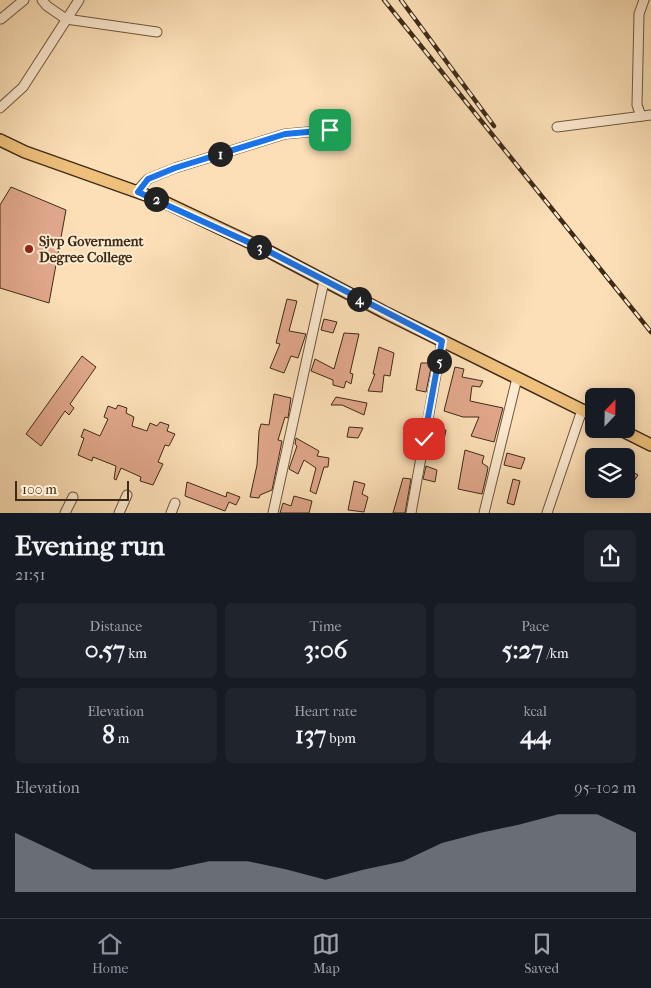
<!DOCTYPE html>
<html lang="en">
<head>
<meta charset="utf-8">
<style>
  :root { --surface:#171b24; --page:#20242c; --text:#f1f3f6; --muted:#9ea1a6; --line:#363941; --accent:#8c9099 }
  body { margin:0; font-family:"IM FELL French Canon",serif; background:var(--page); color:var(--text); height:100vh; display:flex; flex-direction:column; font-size:19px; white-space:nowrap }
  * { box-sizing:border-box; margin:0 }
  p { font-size:16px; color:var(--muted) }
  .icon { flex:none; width:28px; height:28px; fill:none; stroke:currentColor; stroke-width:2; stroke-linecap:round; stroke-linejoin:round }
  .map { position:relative; height:513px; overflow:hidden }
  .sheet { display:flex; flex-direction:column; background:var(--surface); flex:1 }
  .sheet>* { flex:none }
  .needle { width:32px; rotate:22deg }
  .fabs { position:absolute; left:585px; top:388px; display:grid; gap:10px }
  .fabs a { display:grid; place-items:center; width:50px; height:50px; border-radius:8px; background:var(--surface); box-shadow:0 2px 12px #0003; font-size:25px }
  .scale { position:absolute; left:15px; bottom:12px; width:114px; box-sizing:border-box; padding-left:5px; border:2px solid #3e2b17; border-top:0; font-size:14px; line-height:18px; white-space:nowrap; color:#3e2b17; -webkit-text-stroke:4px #fdead0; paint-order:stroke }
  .pin { position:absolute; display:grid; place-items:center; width:42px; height:42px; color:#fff; margin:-21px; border-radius:10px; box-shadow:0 2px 8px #0006 }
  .km { position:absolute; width:25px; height:25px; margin:-12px; border-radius:50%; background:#222; color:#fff; font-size:14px; line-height:25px; text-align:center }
  .round { display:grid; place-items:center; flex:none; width:52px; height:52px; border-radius:8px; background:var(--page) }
  .headline { display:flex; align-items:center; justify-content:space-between; height:85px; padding:0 15px }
  h1 { font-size:28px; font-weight:800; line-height:38px }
  .stats { display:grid; grid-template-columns:repeat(3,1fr); gap:8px; height:85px; padding:5px 15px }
  .stats div { display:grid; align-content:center; border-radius:8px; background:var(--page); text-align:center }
  .stats b { font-size:25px; font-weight:800 }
  .stats small { font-size:14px; font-weight:400 }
  .stats p { font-size:14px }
  .chart { height:140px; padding:10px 15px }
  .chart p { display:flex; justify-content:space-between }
  .chart svg { width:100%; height:90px; margin-top:5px; fill:var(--accent); opacity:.7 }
  .dock { display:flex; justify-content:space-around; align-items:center; height:70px; border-top:1px solid var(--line); background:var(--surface); font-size:14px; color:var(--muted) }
  .dock a { display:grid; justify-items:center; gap:2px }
  .dock .selected { color:var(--accent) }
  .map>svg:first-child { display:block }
</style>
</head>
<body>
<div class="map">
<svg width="651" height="513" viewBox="0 0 651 513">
  <rect width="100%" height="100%" fill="#fcdfb7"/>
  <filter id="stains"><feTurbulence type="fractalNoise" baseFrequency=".004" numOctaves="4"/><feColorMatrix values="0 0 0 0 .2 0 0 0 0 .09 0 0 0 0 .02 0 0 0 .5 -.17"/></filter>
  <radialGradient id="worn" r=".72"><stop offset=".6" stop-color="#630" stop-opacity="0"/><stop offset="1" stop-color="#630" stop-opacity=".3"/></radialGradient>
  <!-- building -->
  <g fill="#e1a78c" stroke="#3e2b17">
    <polygon points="11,187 66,210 49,303 0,288 0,205"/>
    <polygon points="287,299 297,301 289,331 306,334 298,358 291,356 284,373 270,368 280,344 276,343"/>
    <polygon points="324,319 337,322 333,333 321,330"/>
    <polygon points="344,333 359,334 350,373 353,374 351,384 346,381 344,388 333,385 333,380 311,371 315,359 334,369"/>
    <polygon points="379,347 394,353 390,376 384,375 382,392 368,391 375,374 373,374"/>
    <polygon points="82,356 96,367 70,404 74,408 69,415 65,411 41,446 26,434"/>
    <polygon points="421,363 432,363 426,392 416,390"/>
    <polygon points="455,367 464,369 462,377 483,381 480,387 472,386 470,401 503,408 494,442 471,436 479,417 463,417 444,411"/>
    <polygon points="274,394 291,398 288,418 285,417 278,440 282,441 272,490 260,495 259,498 250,497 257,465 259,431 261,424 269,425"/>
    <polygon points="336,397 367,403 364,415 342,405 331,405"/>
    <polygon points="118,405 127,408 126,413 134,417 132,426 147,431 150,423 157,426 160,422 169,425 167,431 175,434 169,446 165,445 158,462 163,464 153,485 140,481 141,477 121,468 116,480 114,479 116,466 93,457 92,461 78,455 84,438 81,437 84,429 100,436 108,419 104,417 108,406 116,409"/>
    <polygon points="349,427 363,428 358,438 347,437"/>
    <polygon points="433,428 446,430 444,440 431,438"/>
    <polygon points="414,433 419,434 416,448 409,448"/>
    <polygon points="296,438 319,451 317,456 329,458 328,467 324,467 316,494 310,491 316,468 304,460 298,474 289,469 297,446 295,444"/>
    <polygon points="465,450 484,456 482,463 488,467 487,473 482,494 458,489"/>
    <polygon points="507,453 525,458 521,469 504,465"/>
    <polygon points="426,466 437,470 435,482 423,479"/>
    <polygon points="626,468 638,475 626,493"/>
    <polygon points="403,478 411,479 405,513 393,513"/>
    <polygon points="513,479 520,481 514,505 507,503"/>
    <polygon points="354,481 365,484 362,494 368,497 364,512 348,510"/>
    <polygon points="187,482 226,497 227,492 240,497 236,505 229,502 225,511 185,496"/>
    <polygon points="294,496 312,501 309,513 280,513 283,503 291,506"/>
  </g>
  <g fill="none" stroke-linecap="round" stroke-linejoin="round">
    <!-- minor casing -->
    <g stroke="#6e583f" stroke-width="11">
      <g id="minor">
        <polyline points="42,0 47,6 66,19 157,32"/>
        <polyline points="1,19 24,0"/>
        <polyline points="0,108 23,87 79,0"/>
        <polyline points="641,116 637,105 639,14 644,0"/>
        <polyline points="557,127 651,115"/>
        <polyline points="137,191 148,179 175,168 285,134 330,130"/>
        <polyline points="65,513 73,497"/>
        <polyline points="119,513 127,495"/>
        <polyline points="171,513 175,503"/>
        <polyline points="273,513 324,281"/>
        <polyline points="411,513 442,341"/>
        <polyline points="484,513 517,378"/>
        <polyline points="547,513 582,410"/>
      </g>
    </g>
    <!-- major casing -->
    <g stroke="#3e2b17" stroke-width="14">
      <g id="major">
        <polyline points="0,140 25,152 160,200 270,252 384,312 594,416"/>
        <polyline points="619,429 651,445"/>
      </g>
    </g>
    <!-- minor -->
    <use href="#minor" stroke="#fdead0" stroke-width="9"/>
    <!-- major -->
    <use href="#major" stroke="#eec07c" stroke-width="11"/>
    <!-- rail casing -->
    <g stroke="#3e2b17" stroke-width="4.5">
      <g id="rail">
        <polyline points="384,0 651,332"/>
        <polyline points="401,0 494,126"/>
      </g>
    </g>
    <!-- rail -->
    <use href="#rail" stroke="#fdead0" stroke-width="2.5" stroke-dasharray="8" stroke-linecap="butt"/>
  </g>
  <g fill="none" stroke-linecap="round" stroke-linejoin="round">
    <!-- route casing -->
    <g stroke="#fff" stroke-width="10">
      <polyline id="route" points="330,130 285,134 175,168 148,179 138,192 270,252 442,341 424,439"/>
    </g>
    <!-- route -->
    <use href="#route" stroke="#1a73e8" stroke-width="6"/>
  </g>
  <!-- markers -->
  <circle fill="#8f2418" stroke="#fdead0" stroke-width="2" cx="29" cy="249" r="5"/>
  <g text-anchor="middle" stroke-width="4" stroke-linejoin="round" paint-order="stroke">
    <!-- poi labels -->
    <g font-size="14" font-weight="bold" fill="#3e2b17" stroke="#fdead0" text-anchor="start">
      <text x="39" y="246">Sjvp Government<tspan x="39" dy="16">Degree College</tspan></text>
    </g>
  </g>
  <rect width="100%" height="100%" filter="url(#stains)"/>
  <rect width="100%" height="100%" fill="url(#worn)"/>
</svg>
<div class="fabs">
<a><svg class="needle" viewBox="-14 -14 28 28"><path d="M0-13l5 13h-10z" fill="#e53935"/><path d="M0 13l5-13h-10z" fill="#9ea1a6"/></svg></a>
<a><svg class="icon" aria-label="layers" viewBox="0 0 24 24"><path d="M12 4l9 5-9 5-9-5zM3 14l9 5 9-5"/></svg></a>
</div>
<div class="scale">100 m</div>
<div class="pin" style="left:330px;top:130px;background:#1e9e55"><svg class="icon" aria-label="arrive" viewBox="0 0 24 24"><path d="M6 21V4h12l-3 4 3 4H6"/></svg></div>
<div class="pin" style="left:424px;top:439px;background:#d93025"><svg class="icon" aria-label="check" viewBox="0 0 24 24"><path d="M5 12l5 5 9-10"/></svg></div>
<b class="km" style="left:220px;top:154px">1</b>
<b class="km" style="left:156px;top:199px">2</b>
<b class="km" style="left:259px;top:247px">3</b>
<b class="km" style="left:359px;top:299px">4</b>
<b class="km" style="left:439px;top:361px">5</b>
</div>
<section class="sheet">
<div class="headline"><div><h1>Evening run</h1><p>21:51</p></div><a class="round"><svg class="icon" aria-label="share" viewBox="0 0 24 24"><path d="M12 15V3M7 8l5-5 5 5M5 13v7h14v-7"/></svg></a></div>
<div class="stats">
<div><p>Distance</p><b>0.57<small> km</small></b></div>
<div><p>Time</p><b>3:06</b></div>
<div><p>Pace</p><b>5:27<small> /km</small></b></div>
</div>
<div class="stats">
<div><p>Elevation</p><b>8<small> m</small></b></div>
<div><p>Heart rate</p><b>137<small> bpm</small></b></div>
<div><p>kcal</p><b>44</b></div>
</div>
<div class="chart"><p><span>Elevation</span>95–102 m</p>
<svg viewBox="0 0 160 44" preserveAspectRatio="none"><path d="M0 44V15L10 24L20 33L30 33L40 33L50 29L60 29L70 33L80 38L90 33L100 29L110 20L120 15L130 11L140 6L150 6L160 15V44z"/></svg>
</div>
</section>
<nav class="dock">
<a class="selected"><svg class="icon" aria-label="home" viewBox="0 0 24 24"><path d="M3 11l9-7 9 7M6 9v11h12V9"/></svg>Home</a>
<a><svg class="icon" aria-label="map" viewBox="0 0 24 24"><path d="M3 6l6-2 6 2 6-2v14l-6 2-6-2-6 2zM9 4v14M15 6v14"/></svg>Map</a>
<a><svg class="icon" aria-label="saved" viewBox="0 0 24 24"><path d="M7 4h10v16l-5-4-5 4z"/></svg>Saved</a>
</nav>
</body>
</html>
